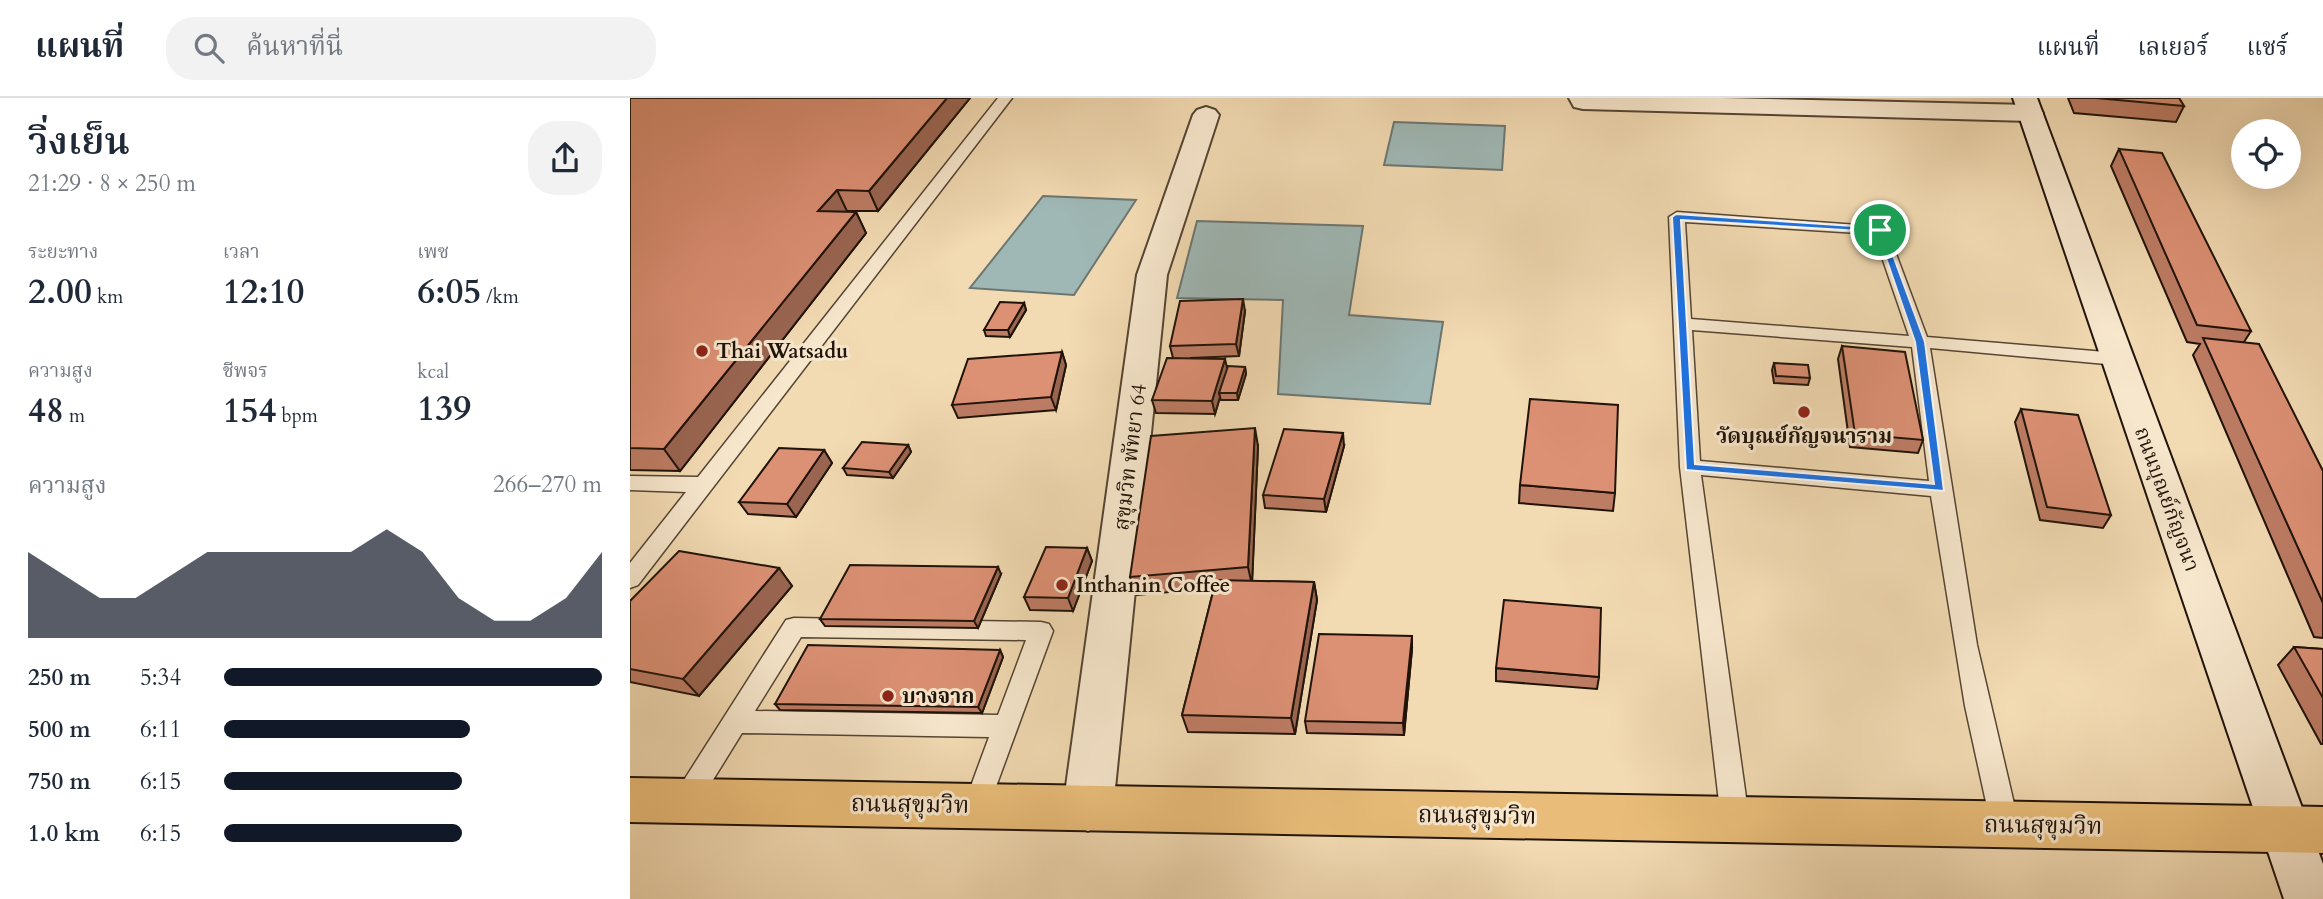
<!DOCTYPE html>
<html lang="th">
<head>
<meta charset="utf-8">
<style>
  :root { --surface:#fff; --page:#f2f2f3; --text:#1f2937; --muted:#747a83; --line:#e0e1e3; --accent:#111827 }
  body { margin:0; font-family:Cardo,"Noto Serif Thai",serif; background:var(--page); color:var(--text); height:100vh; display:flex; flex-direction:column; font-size:26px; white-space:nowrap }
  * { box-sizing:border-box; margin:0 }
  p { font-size:23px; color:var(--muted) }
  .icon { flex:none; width:38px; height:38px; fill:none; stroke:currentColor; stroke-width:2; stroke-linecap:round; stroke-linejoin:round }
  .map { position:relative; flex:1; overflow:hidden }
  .side { display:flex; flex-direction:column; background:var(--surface); width:630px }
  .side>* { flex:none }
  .fabs { position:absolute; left:1601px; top:21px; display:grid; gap:14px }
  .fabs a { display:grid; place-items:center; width:70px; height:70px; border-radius:50%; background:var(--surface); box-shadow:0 7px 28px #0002; font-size:35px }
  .pin { position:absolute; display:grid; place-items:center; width:60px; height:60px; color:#fff; margin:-30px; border:4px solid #fff; border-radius:50%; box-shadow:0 2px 7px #0007 }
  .round { display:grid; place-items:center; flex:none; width:74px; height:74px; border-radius:28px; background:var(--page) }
  .head { display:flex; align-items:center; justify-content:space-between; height:119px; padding:0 28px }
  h1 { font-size:38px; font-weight:600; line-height:52px }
  .stats { display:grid; grid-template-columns:repeat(3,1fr); gap:10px; height:119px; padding:7px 28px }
  .stats div { display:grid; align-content:center }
  .stats b { font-size:35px; font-weight:600 }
  .stats small { font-size:19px; font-weight:400 }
  .stats p { font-size:19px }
  .chart { height:196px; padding:14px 28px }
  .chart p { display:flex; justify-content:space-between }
  .chart svg { width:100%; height:126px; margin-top:7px; fill:var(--accent); opacity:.7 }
  ul { padding:0 28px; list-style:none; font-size:23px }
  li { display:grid; grid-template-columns:112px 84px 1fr; align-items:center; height:52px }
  li i { height:18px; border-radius:9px; background:var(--accent) }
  header { display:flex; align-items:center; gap:42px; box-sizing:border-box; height:98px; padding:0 35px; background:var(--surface); border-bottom:2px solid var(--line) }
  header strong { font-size:33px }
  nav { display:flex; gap:38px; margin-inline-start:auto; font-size:24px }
  .search { width:490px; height:63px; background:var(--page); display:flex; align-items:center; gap:18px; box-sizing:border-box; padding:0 24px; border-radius:28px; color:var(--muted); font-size:26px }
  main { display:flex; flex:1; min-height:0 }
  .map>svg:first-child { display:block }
</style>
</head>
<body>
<header>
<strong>แผนที่</strong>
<div class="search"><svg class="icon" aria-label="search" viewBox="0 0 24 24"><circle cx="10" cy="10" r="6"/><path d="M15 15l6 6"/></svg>ค้นหาที่นี่</div>
<nav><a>แผนที่</a><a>เลเยอร์</a><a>แชร์</a></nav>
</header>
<main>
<section class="side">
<div class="head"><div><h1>วิ่งเย็น</h1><p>21:29 · 8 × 250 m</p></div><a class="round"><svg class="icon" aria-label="share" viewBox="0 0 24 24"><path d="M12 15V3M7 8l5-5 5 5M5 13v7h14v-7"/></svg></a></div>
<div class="stats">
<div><p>ระยะทาง</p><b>2.00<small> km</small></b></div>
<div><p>เวลา</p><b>12:10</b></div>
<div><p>เพซ</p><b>6:05<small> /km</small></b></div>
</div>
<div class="stats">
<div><p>ความสูง</p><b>48<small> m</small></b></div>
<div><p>ชีพจร</p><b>154<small> bpm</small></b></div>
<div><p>kcal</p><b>139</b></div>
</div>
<div class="chart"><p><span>ความสูง</span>266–270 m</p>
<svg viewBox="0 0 160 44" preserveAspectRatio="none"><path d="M0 44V14L10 22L20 30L30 30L40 22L50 14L60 14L70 14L80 14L90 14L100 6L110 14L120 30L130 38L140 38L150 30L160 14V44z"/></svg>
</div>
<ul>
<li><b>250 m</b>5:34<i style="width:100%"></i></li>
<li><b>500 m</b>6:11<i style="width:65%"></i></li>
<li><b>750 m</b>6:15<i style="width:63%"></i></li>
<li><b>1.0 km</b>6:15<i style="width:63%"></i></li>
</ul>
</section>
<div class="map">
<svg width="1693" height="801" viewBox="0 0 1693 801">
  <rect width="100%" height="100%" fill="#f2dab2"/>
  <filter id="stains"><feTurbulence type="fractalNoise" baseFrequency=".00286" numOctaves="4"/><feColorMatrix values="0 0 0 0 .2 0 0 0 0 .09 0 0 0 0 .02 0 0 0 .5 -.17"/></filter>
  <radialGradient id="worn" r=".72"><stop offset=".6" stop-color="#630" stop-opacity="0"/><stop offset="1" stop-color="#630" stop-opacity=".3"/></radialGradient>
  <!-- water -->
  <g fill="#9fb8b6" stroke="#6c7671" stroke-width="2">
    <polygon points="764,24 875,28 872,72 754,67"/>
    <polygon points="413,98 506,102 444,197 340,190"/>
    <polygon points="567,123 733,128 719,217 813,224 800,306 648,296 653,202 547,200"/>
  </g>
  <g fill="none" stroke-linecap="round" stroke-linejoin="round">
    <!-- lane casing -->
    <g stroke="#544533" stroke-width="3">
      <g id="lane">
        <polygon points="368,0 382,0 8,487 0,490 0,465 56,394 0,392 0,378 68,379"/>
        <path d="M1047,114L1256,129L1297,239L1487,255L1496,261L1487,267L1300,250L1347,547L1389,727L1385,736L1375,740L1365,736L1361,727L1335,608L1301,398L1071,377L1119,721L1115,730L1105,734L1095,730L1091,721L1050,369L1039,119ZM1055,124L1244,136L1279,238L1061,221ZM1062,232L1282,249L1299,383L1070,363Z"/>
        <path d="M164,520L411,524L419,526L423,533L356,716L347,719L338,716L334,707L359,639L112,635L65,711L56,714L47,711L43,702L47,693L156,522ZM171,539L396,542L368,617L125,613Z"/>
      </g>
    </g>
    <!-- street casing -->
    <g stroke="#544533" stroke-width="4">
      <g id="street">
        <polygon points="939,0 1093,0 1400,7 1409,10 1413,15 1409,20 1400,23 953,11 944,9"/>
        <polygon points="576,9 585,12 589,17 537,177 483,710 475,726 458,733 441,726 433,710 507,177 563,17 567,12"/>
      </g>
    </g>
    <!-- secondary casing -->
    <g stroke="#201309" stroke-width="4">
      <polygon id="secondary" points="1383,0 1407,0 1693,766 1693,801 1654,801"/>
    </g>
    <!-- highway casing -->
    <g stroke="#201309" stroke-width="4">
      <polygon id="highway" points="0,680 1693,709 1693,755 0,724"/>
    </g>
    <!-- lane -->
    <use href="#lane" fill="#f7e7cd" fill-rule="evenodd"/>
    <!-- street -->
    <use href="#street" fill="#f7e7cd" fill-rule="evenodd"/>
    <!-- secondary -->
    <use href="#secondary" fill="#f7e7cd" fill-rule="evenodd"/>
    <!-- highway -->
    <use href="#highway" fill="#e9bd79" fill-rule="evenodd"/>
  </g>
  <!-- wall -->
  <g fill="#bd7c64" stroke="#201309" stroke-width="2">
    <polygon points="0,0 340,0 248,113 217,113 216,114 226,114 236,135 50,373 0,372"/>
    <polygon points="1438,0 1549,0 1554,8 1546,24 1444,15"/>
    <polygon points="1489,51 1621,233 1614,244 1693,373 1693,540 1684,539 1563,257 1570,246 1557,244 1481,68"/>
    <polygon points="394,205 396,212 380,239 356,238 354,232"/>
    <polygon points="615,213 609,258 560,260 597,271 615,269 616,276 608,302 591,302 590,299 585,316 526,315 522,302 543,260 540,248"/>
    <polygon points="1212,248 1293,342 1288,355 1220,349 1208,261"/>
    <polygon points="432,254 436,267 426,312 328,320 322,307"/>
    <polygon points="1144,265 1180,280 1178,287 1144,285 1142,272"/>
    <polygon points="1391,311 1481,417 1473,430 1410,422 1385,324"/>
    <polygon points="278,347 281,354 263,380 217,377 213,370"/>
    <polygon points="628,348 622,483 684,484 687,502 665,636 558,634 552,617 584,490 507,497 500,479"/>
    <polygon points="714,348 696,414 635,410 633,397"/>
    <polygon points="194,352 202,365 166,419 118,416 109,404"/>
    <polygon points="890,387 985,395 983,413 889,405"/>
    <polygon points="457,450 462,463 443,513 400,512 394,499"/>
    <polygon points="149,470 162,488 69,598 0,584 0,503"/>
    <polygon points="371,476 348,530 195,528 190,521"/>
    <polygon points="1664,549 1693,551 1693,646 1691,646 1648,567"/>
    <polygon points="782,551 774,637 677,635 675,623"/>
    <polygon points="370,552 373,559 352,615 150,612 145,606"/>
    <polygon points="866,570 969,579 967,591 866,583"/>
  </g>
  <!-- shaded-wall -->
  <g fill="#9a6551" stroke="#201309" stroke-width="2">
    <polygon points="317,0 340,0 248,113 239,93"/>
    <polygon points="207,92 217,113 199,134 188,113"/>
    <polygon points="226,114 236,135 50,373 34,351"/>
    <polygon points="613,201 615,213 609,258 606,246"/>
    <polygon points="394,205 396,212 380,239 378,232"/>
    <polygon points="432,254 436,267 426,312 421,299"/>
    <polygon points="595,261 598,274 589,295 590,299 585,316 582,303"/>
    <polygon points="615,269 616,276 608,302 607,295"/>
    <polygon points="625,330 628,348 622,487 618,469"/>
    <polygon points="713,335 714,348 696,414 694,401"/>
    <polygon points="278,347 281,354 263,380 259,374"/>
    <polygon points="194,352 202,365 166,419 157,406"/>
    <polygon points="457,450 462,463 443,513 438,500"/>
    <polygon points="368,469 371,476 348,530 344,523"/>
    <polygon points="149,470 162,488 69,598 53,581"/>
    <polygon points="684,484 687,502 665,636 661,620"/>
    <polygon points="782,538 782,551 774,637 773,625"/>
    <polygon points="370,552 373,559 352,615 348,609"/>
  </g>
  <!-- building -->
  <g fill="#dc9074" stroke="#201309" stroke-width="2">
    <polygon points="0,0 317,0 239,93 207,92 188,113 226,114 34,351 0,350"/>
    <polygon points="1466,0 1549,0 1554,8"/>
    <polygon points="1489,51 1532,55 1621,233 1567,227"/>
    <polygon points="613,201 606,246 540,248 550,203"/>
    <polygon points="370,204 394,205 378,232 354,232"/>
    <polygon points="1573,240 1629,246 1693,373 1693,505"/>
    <polygon points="1212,248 1275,254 1293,342 1225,336"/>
    <polygon points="432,254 421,299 322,307 338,261"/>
    <polygon points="537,260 595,261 582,303 522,302"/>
    <polygon points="1144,265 1178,267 1180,280 1146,278"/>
    <polygon points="598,268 615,269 607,295 589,295"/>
    <polygon points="900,301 988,307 985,395 890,387"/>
    <polygon points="1391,311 1448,317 1481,417 1417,409"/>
    <polygon points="625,330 618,469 500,479 521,338"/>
    <polygon points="654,331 713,335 694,401 633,397"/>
    <polygon points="232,344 278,347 259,374 213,370"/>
    <polygon points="149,350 194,352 157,406 109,404"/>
    <polygon points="416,449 457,450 438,500 394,499"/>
    <polygon points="49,453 149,470 53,581 0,571 0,503"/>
    <polygon points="220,467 368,469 344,523 190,521"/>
    <polygon points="586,482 684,484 661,620 552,617"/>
    <polygon points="874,502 971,510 969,579 866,570"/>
    <polygon points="689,536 782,538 773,625 675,623"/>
    <polygon points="178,547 370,552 348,609 145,606"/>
    <polygon points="1664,549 1693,551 1693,600"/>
  </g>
  <!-- route -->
  <path fill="#1a73e8" stroke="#fff" stroke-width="2" fill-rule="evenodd" d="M1046,116L1253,130L1295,244L1314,393L1056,372L1042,119ZM1051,122L1247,134L1285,244L1304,386L1065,366Z"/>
  <!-- markers -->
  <g fill="#8f2418" stroke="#f7e7cd" stroke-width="2.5">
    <circle cx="72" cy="253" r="7"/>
    <circle cx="1174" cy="314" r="7"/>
    <circle cx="432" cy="487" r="7"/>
    <circle cx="258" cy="598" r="7"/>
  </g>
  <g text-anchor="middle" stroke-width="6" stroke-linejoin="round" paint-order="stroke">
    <!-- poi labels -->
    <g font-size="21" font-weight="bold" fill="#201309" stroke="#f7e7cd" text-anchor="start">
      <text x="86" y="260">Thai Watsadu</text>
      <text x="1174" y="345" text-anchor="middle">วัดบุณย์กัญจนาราม</text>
      <text x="446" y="494">Inthanin Coffee</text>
      <text x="272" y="605">บางจาก</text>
    </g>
    <!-- street labels -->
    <g font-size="21" fill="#201309" stroke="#f7e7cd">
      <text transform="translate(500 359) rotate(-83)" y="7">สุขุมวิท พัทยา 64</text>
      <text transform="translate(1537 401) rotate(70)" y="7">ถนนบุณย์กัญจนา</text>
    </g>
    <!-- near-street labels -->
    <g font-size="24" fill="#201309" stroke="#f7e7cd">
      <text transform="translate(280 706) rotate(1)" y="8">ถนนสุขุมวิท</text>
      <text transform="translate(847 717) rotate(1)" y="8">ถนนสุขุมวิท</text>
      <text transform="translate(1413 727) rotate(1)" y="8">ถนนสุขุมวิท</text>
    </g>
  </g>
  <rect width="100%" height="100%" filter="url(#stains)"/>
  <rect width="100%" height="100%" fill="url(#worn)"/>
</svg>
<div class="fabs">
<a><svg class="icon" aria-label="locate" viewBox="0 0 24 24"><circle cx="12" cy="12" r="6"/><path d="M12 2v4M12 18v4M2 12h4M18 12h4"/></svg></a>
</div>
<div class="pin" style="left:1250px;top:132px;background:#1e9e55"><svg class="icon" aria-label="arrive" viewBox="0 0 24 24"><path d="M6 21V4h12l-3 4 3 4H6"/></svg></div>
</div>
</main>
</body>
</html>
